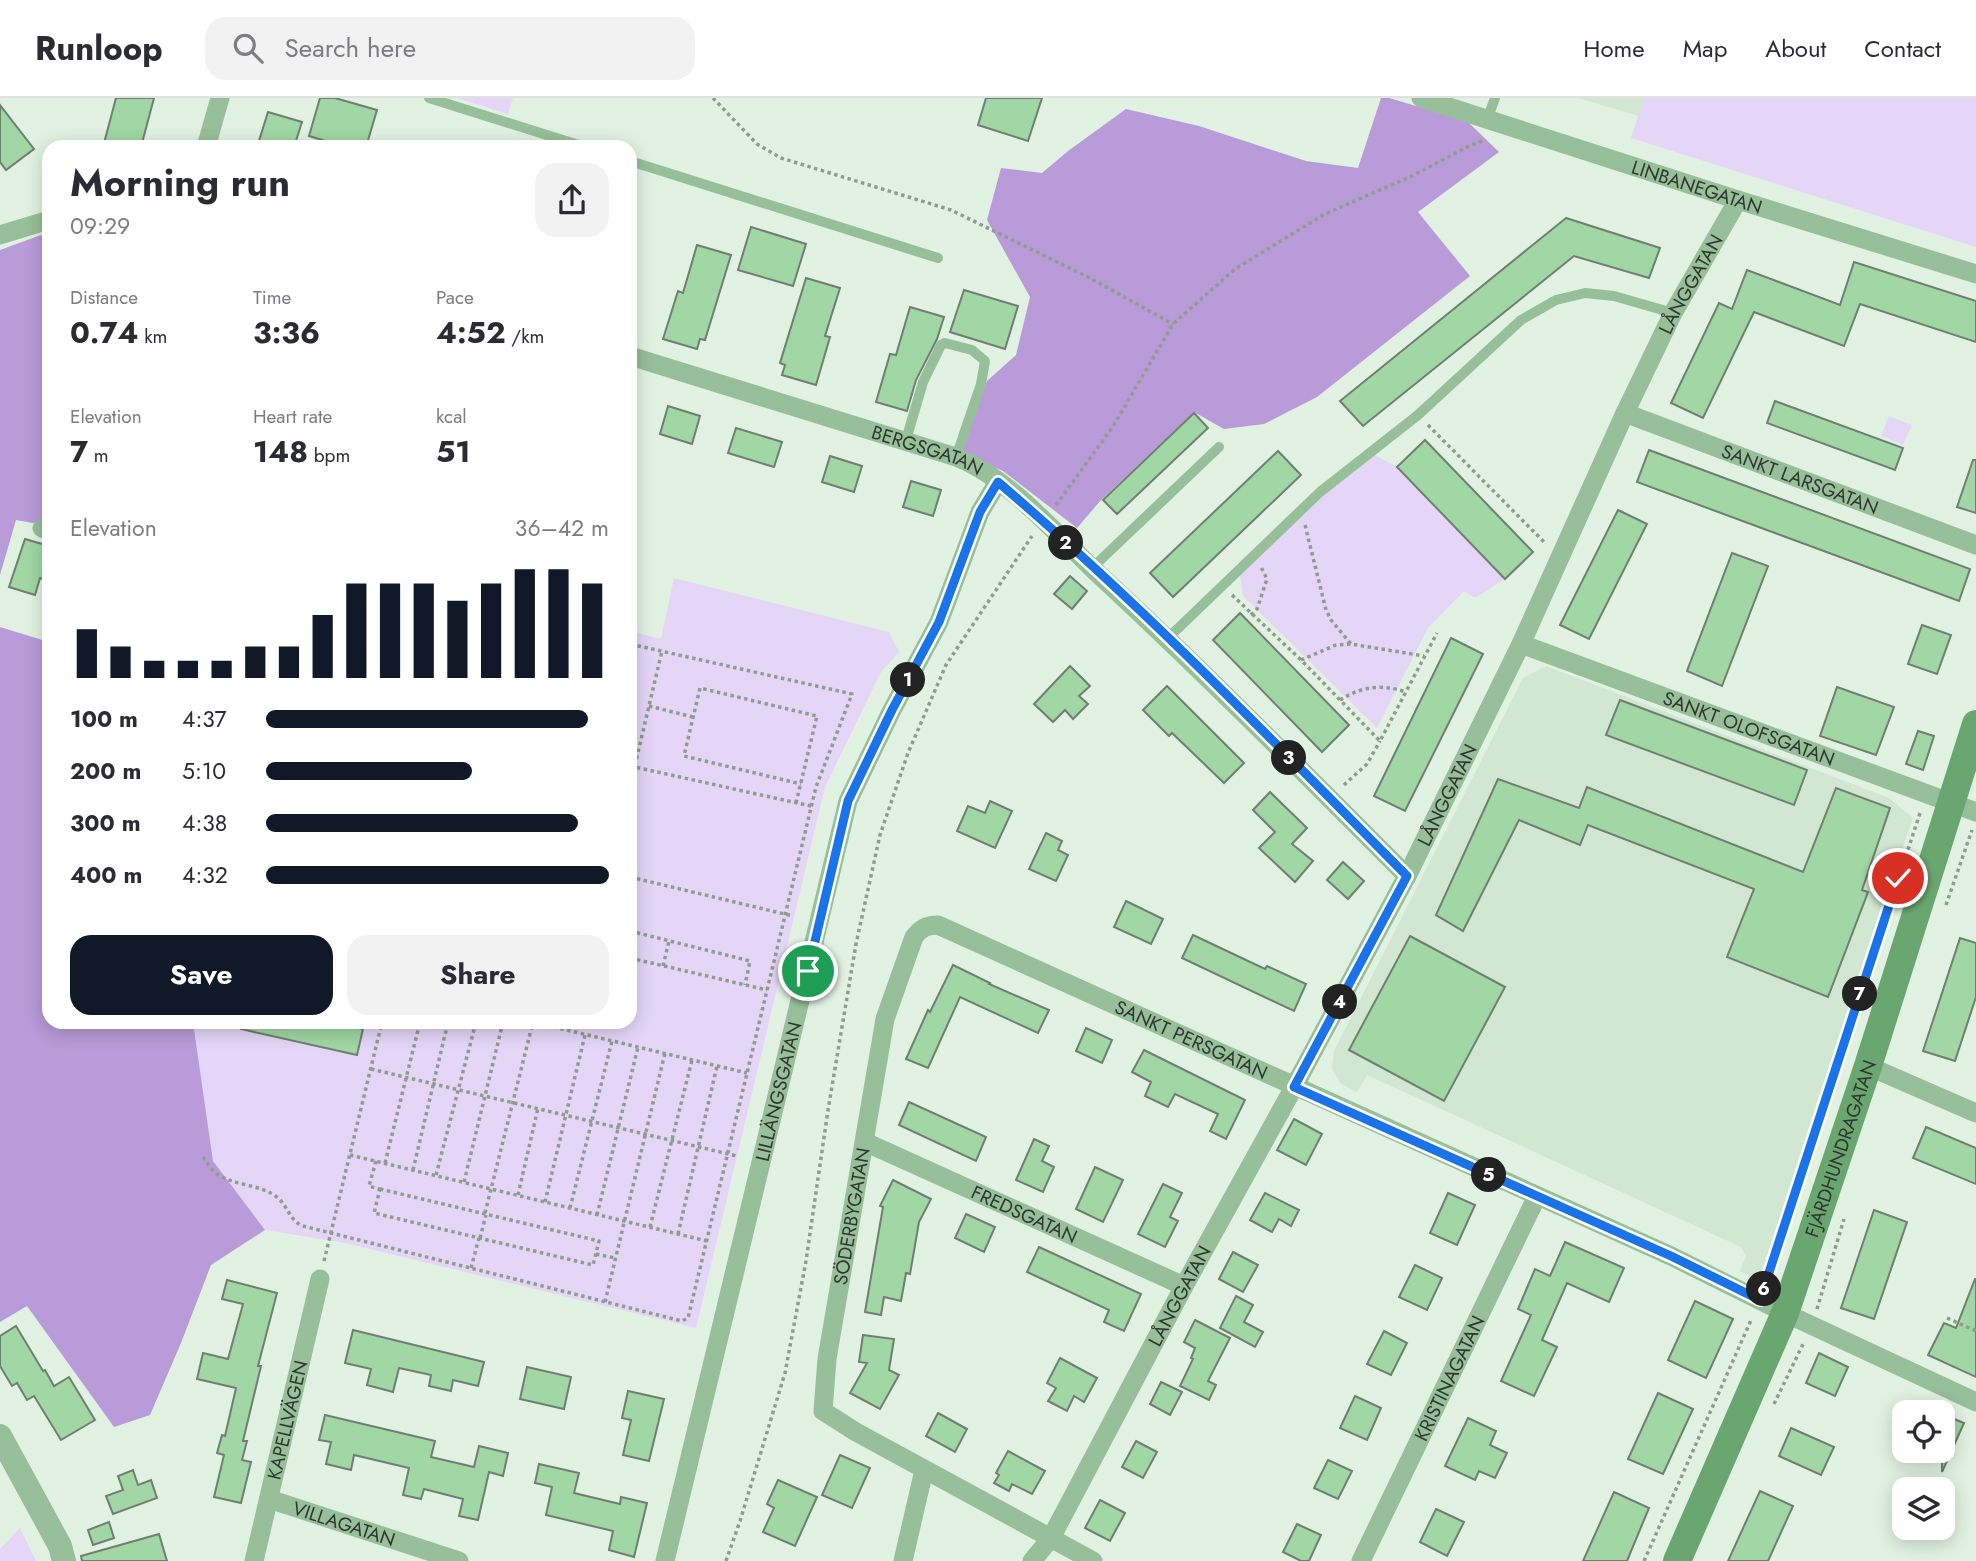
<!DOCTYPE html>
<html lang="en">
<head>
<meta charset="utf-8">
<style>
  :root { --surface:#fff; --page:#f2f2f3; --text:#2b2b33; --muted:#7c7c81; --line:#e1e1e2; --accent:#111827 }
  body { margin:0; font-family:Jost,sans-serif; background:var(--page); color:var(--text); height:100vh; display:flex; flex-direction:column; font-size:26px; white-space:nowrap }
  * { box-sizing:border-box; margin:0 }
  p { font-size:23px; color:var(--muted) }
  .icon { flex:none; width:38px; height:38px; fill:none; stroke:currentColor; stroke-width:2; stroke-linecap:round; stroke-linejoin:round }
  .map { position:relative; flex:1; overflow:hidden }
  .side { position:absolute; left:42px; top:42px; width:595px; height:889px; display:flex; flex-direction:column; background:var(--surface); border-radius:21px; box-shadow:0 4px 18px #0003 }
  .side>* { flex:none }
  .fabs { position:absolute; left:1892px; top:1302px; display:grid; gap:14px }
  .fabs a { display:grid; place-items:center; width:63px; height:63px; border-radius:14px; background:var(--surface); box-shadow:0 4px 18px #0003; font-size:35px }
  .pin { position:absolute; display:grid; place-items:center; width:60px; height:60px; color:#fff; margin:-30px; border:4px solid #fff; border-radius:50%; box-shadow:0 2px 7px #0007 }
  .km { position:absolute; width:35px; height:35px; margin:-18px; border-radius:50%; background:#222; color:#fff; font-size:19px; line-height:35px; text-align:center }
  .round { display:grid; place-items:center; flex:none; width:74px; height:74px; border-radius:21px; background:var(--page) }
  .headline { display:flex; align-items:center; justify-content:space-between; height:119px; padding:0 28px }
  h1 { font-size:38px; font-weight:700; line-height:52px }
  .metrics { display:grid; grid-template-columns:repeat(3,1fr); gap:10px; height:119px; padding:7px 28px }
  .metrics div { display:grid; align-content:center }
  .metrics b { font-size:30px; font-weight:700 }
  .metrics small { font-size:19px; font-weight:400 }
  .metrics p { font-size:19px }
  .chart { height:196px; padding:14px 28px }
  .chart p { display:flex; justify-content:space-between }
  .chart svg { width:100%; height:126px; margin-top:7px; stroke:var(--accent); stroke-width:6 }
  .button { display:flex; gap:14px; margin-top:auto; padding:14px 28px }
  .button a { flex:1; height:80px; border-radius:21px; background:var(--accent); color:#fff; font-size:28px; font-weight:700; line-height:80px; text-align:center }
  .button a+a { background:var(--page); color:var(--text) }
  ul { padding:0 28px; list-style:none; font-size:23px }
  li { display:grid; grid-template-columns:112px 84px 1fr; align-items:center; height:52px }
  li i { height:18px; border-radius:9px; background:var(--accent) }
  header { display:flex; align-items:center; gap:42px; box-sizing:border-box; height:98px; padding:0 35px; background:var(--surface); border-bottom:2px solid var(--line) }
  header strong { font-size:33px }
  nav { display:flex; gap:38px; margin-inline-start:auto; font-size:24px }
  .search { width:490px; height:63px; background:var(--page); display:flex; align-items:center; gap:18px; box-sizing:border-box; padding:0 24px; border-radius:21px; color:var(--muted); font-size:26px }
  .map>svg:first-child { display:block }
</style>
</head>
<body>
<header>
<strong>Runloop</strong>
<div class="search"><svg class="icon" aria-label="search" viewBox="0 0 24 24"><circle cx="10" cy="10" r="6"/><path d="M15 15l6 6"/></svg>Search here</div>
<nav><a>Home</a><a>Map</a><a>About</a><a>Contact</a></nav>
</header>
<div class="map">
<svg width="1976" height="1463" viewBox="0 0 1976 1463">
  <rect width="100%" height="100%" fill="#e1f2e2"/>
  <!-- built -->
  <g fill="#d1e7d2">
    <polygon points="1578,0 1644,0 1639,18"/>
    <polygon points="1546,568 1889,700 1913,720 1759,1183 1740,1173 1746,1158 1741,1149 1367,977 1357,994 1341,986 1332,971 1334,953 1523,580"/>
  </g>
  <!-- green -->
  <g fill="#e5d6f8">
    <polygon points="457,0 513,0 508,16"/>
    <polygon points="1644,0 1976,0 1976,149 1631,40"/>
    <polygon points="1889,318 1912,327 1903,347 1881,338"/>
    <polygon points="1375,357 1397,369 1505,481 1475,500 1464,493 1428,530 1377,630 1243,498 1240,477 1320,394"/>
    <polygon points="674,480 889,534 899,554 881,574 825,689 696,1230 345,1145 265,1132 213,1063 193,924 630,924 630,533 661,541"/>
    <polygon points="20,1430 36,1463 0,1463 0,1451"/>
  </g>
  <!-- forest -->
  <g fill="#b89bd8">
    <polygon points="1381,0 1389,0 1467,23 1499,54 1418,114 1470,178 1317,299 1264,326 1224,331 1194,314 1101,402 1077,430 1003,373 959,354 987,283 1016,257 1030,199 987,122 1001,70 1042,75 1068,53 1126,11 1199,28 1306,63 1358,70"/>
    <polygon points="49,134 49,428 16,422 0,477 0,152"/>
    <polygon points="0,529 49,544 49,924 193,924 213,1063 265,1132 211,1167 181,1245 150,1317 114,1329 27,1208 0,1224"/>
  </g>
  <!-- building -->
  <g fill="#a0d7a4" stroke="#707f71" stroke-width="2">
    <polygon points="116,0 154,0 141,49 103,49"/>
    <polygon points="320,0 335,0 377,12 366,49 345,49 309,38"/>
    <polygon points="986,0 1042,0 1028,43 978,27"/>
    <polygon points="0,7 34,51 6,72 0,64"/>
    <polygon points="268,14 302,24 294,49 257,49"/>
    <polygon points="1566,120 1660,150 1649,180 1574,158 1363,328 1340,303"/>
    <polygon points="751,129 806,146 793,188 738,172"/>
    <polygon points="697,147 731,157 705,242 700,241 697,251 663,241 678,193 683,195"/>
    <polygon points="1854,164 1976,203 1976,244 1860,206 1844,248 1754,214 1703,320 1671,305 1719,205 1732,211 1747,172 1840,207"/>
    <polygon points="806,180 840,190 825,238 830,239 816,287 782,277 785,267 780,265"/>
    <polygon points="964,192 1018,208 1005,251 950,234"/>
    <polygon points="910,209 944,219 937,241 916,282 907,313 876,304 890,256 896,257"/>
    <polygon points="1775,303 1903,350 1895,372 1767,325"/>
    <polygon points="668,308 700,318 692,346 660,336"/>
    <polygon points="1194,315 1208,330 1117,416 1103,402"/>
    <polygon points="736,330 782,344 774,369 728,355"/>
    <polygon points="1425,342 1533,454 1505,481 1397,369"/>
    <polygon points="1649,352 1970,471 1959,503 1637,384"/>
    <polygon points="1278,353 1301,377 1173,499 1150,475"/>
    <polygon points="830,358 862,368 854,394 822,384"/>
    <polygon points="1973,362 1976,362 1976,415 1957,409"/>
    <polygon points="911,383 941,392 933,418 903,409"/>
    <polygon points="1618,412 1647,426 1589,541 1560,527"/>
    <polygon points="25,441 49,448 49,483 40,480 35,497 9,489"/>
    <polygon points="1732,455 1768,468 1722,588 1687,573"/>
    <polygon points="1070,478 1087,493 1072,511 1054,496"/>
    <polygon points="1240,515 1349,627 1322,654 1213,542"/>
    <polygon points="1922,527 1951,537 1937,576 1908,566"/>
    <polygon points="1451,540 1483,556 1405,713 1374,698"/>
    <polygon points="1070,568 1090,588 1079,598 1088,606 1073,621 1065,612 1053,624 1034,606"/>
    <polygon points="1167,588 1244,665 1224,685 1172,635 1169,638 1143,612"/>
    <polygon points="1837,589 1894,609 1876,657 1820,638"/>
    <polygon points="1620,602 1807,672 1794,707 1606,637"/>
    <polygon points="1918,633 1934,638 1923,672 1906,666"/>
    <polygon points="1498,681 1579,710 1587,689 1803,774 1836,690 1890,710 1862,792 1868,794 1828,899 1727,859 1754,791 1588,727 1580,747 1519,722 1463,833 1436,817"/>
    <polygon points="1270,694 1307,730 1292,746 1313,763 1295,784 1259,750 1275,734 1253,712"/>
    <polygon points="990,703 1012,713 995,750 957,733 968,708 985,715"/>
    <polygon points="1046,735 1062,743 1058,752 1068,757 1056,783 1029,771"/>
    <polygon points="1343,764 1364,783 1348,801 1327,782"/>
    <polygon points="1126,803 1163,821 1151,846 1114,829"/>
    <polygon points="1193,837 1265,871 1267,868 1306,886 1294,913 1182,860"/>
    <polygon points="1410,838 1505,889 1444,1003 1349,952"/>
    <polygon points="1960,840 1976,845 1976,899 1955,963 1923,953"/>
    <polygon points="953,867 990,885 989,886 1049,912 1038,935 960,899 928,970 906,961 928,912 930,914"/>
    <polygon points="241,924 332,924 363,931 357,957 241,931"/>
    <polygon points="1086,930 1112,942 1102,965 1076,953"/>
    <polygon points="1144,952 1245,1002 1226,1041 1210,1033 1218,1016 1175,996 1168,1009 1145,998 1151,984 1132,974"/>
    <polygon points="909,1004 986,1039 976,1063 899,1027"/>
    <polygon points="1294,1021 1322,1036 1306,1067 1277,1052"/>
    <polygon points="1926,1029 1976,1050 1976,1086 1913,1060"/>
    <polygon points="1034,1041 1049,1048 1042,1063 1054,1069 1043,1094 1016,1082"/>
    <polygon points="1095,1069 1123,1082 1103,1124 1076,1111"/>
    <polygon points="893,1082 931,1101 919,1124 910,1176 906,1175 901,1203 884,1199 881,1217 865,1214 883,1109 880,1108"/>
    <polygon points="1163,1086 1182,1095 1170,1119 1178,1123 1165,1149 1138,1136"/>
    <polygon points="1265,1095 1299,1112 1291,1128 1279,1121 1272,1134 1250,1122"/>
    <polygon points="1448,1095 1475,1107 1457,1147 1430,1135"/>
    <polygon points="1874,1112 1907,1124 1874,1221 1841,1210"/>
    <polygon points="966,1116 995,1129 984,1154 955,1140"/>
    <polygon points="1565,1144 1624,1170 1609,1204 1567,1185 1542,1242 1557,1249 1534,1298 1501,1283 1531,1217 1518,1211 1535,1171 1550,1178"/>
    <polygon points="1039,1149 1141,1196 1124,1233 1104,1224 1109,1212 1027,1174"/>
    <polygon points="1233,1154 1258,1167 1243,1194 1219,1181"/>
    <polygon points="1415,1167 1442,1180 1427,1212 1399,1199"/>
    <polygon points="1975,1181 1976,1181 1976,1279 1928,1257 1944,1225 1956,1230"/>
    <polygon points="227,1182 277,1195 258,1268 261,1268 243,1343 247,1343 242,1362 251,1364 241,1405 214,1399 224,1357 217,1355 222,1337 225,1338 236,1290 197,1281 203,1255 228,1261 243,1206 222,1201"/>
    <polygon points="1236,1198 1253,1207 1244,1224 1263,1234 1255,1249 1220,1230"/>
    <polygon points="1695,1203 1733,1221 1706,1280 1668,1262"/>
    <polygon points="1195,1222 1230,1240 1208,1283 1216,1287 1209,1302 1180,1288 1193,1261 1191,1260 1195,1250 1184,1244"/>
    <polygon points="16,1228 43,1273 45,1272 54,1288 69,1279 95,1322 61,1342 34,1298 27,1302 17,1285 12,1288 0,1268 0,1238"/>
    <polygon points="353,1232 484,1264 478,1288 453,1282 451,1293 429,1288 431,1277 399,1270 393,1294 367,1287 371,1271 345,1265"/>
    <polygon points="1384,1233 1407,1245 1391,1277 1367,1266"/>
    <polygon points="863,1237 894,1241 889,1272 899,1277 880,1311 850,1295 867,1265 859,1264"/>
    <polygon points="1819,1255 1848,1269 1835,1298 1806,1285"/>
    <polygon points="1060,1260 1097,1280 1084,1304 1074,1298 1067,1313 1048,1303 1056,1290 1047,1285"/>
    <polygon points="527,1269 571,1279 564,1311 520,1301"/>
    <polygon points="1161,1284 1182,1294 1170,1317 1150,1306"/>
    <polygon points="628,1293 664,1301 649,1363 623,1357 631,1322 622,1320"/>
    <polygon points="1658,1295 1693,1311 1663,1376 1628,1361"/>
    <polygon points="1355,1298 1381,1310 1367,1342 1340,1330"/>
    <polygon points="938,1315 967,1331 955,1354 926,1338"/>
    <polygon points="1942,1316 1964,1325 1942,1374"/>
    <polygon points="325,1317 435,1343 431,1359 474,1369 479,1348 508,1355 503,1378 489,1374 478,1422 459,1418 463,1401 424,1391 421,1401 403,1397 409,1370 354,1357 351,1372 326,1366 331,1344 319,1342"/>
    <polygon points="1468,1320 1496,1333 1490,1347 1507,1355 1495,1380 1479,1373 1475,1382 1445,1368"/>
    <polygon points="1791,1330 1834,1349 1821,1377 1779,1358"/>
    <polygon points="1136,1343 1157,1354 1143,1380 1122,1369"/>
    <polygon points="1008,1353 1045,1373 1032,1396 1012,1386 1009,1393 994,1385 999,1377 996,1375"/>
    <polygon points="840,1357 870,1370 852,1410 822,1397"/>
    <polygon points="1328,1362 1352,1373 1338,1401 1314,1390"/>
    <polygon points="539,1366 579,1375 574,1395 620,1406 621,1399 647,1405 634,1459 609,1452 613,1433 546,1417 552,1389 535,1385"/>
    <polygon points="133,1372 138,1387 151,1382 157,1400 113,1416 106,1398 123,1392 118,1378"/>
    <polygon points="778,1382 817,1399 795,1448 763,1434 774,1410 767,1406"/>
    <polygon points="1760,1393 1793,1408 1768,1463 1728,1463"/>
    <polygon points="1614,1394 1649,1410 1627,1463 1583,1463"/>
    <polygon points="1100,1402 1125,1415 1110,1443 1085,1430"/>
    <polygon points="1436,1411 1464,1424 1447,1458 1420,1444"/>
    <polygon points="109,1424 114,1440 93,1447 88,1432"/>
    <polygon points="1297,1426 1321,1437 1309,1463 1301,1463 1283,1454"/>
    <polygon points="159,1436 167,1463 82,1463 81,1458"/>
  </g>
  <g fill="none" stroke-linecap="round" stroke-linejoin="round">
    <!-- path -->
    <g stroke="#909c90" stroke-width="3.5" stroke-dasharray="3.5 3.5" stroke-linecap="butt">
      <polyline points="713,0 757,46 781,60 951,112 1088,179 1173,226"/>
      <polyline points="1428,327 1546,446"/>
      <polyline points="1056,407 1112,330 1173,226 1235,171 1325,116 1412,78 1471,47 1485,42"/>
      <polyline points="1305,427 1326,512 1331,522 1351,546"/>
      <polyline points="1232,497 1301,562 1380,643 1437,535"/>
      <polyline points="1251,517 1257,511 1267,481 1261,469"/>
      <polyline points="1301,562 1336,547 1351,546 1424,558"/>
      <path d="M1340,602C1362,588 1382,586 1406,594"/>
      <polyline points="649,608 693,619"/>
      <polyline points="630,668 811,708"/>
      <polyline points="1344,687 1367,666 1380,643"/>
      <polyline points="630,688 662,553"/>
      <polyline points="796,705 817,618 700,590 684,658 801,686"/>
      <polyline points="630,779 793,818"/>
      <polyline points="1946,807 1972,732"/>
      <polyline points="630,833 750,863 745,887"/>
      <polyline points="630,860 767,892"/>
      <polyline points="663,868 669,843"/>
      <polyline points="533,924 747,975"/>
      <polyline points="371,971 737,1058"/>
      <polyline points="350,1057 707,1143"/>
      <path d="M203,1059C207,1064 211,1072 217,1076C234,1088 262,1086 278,1100C289,1110 289,1122 303,1128L682,1223L688,1220L816,689L852,596L630,546"/>
      <polyline points="376,1063 369,1088 379,1091"/>
      <polyline points="385,1065 420,924"/>
      <polyline points="413,1072 448,924"/>
      <polyline points="436,1077 476,924"/>
      <polyline points="464,1084 503,924"/>
      <polygon points="380,1091 599,1143 593,1167 374,1115"/>
      <polyline points="518,1097 538,1010"/>
      <polyline points="545,1104 585,937"/>
      <polyline points="570,1110 612,943"/>
      <polyline points="485,1115 533,924"/>
      <polyline points="597,1117 638,949"/>
      <polyline points="650,1129 692,962"/>
      <polyline points="678,1136 717,968"/>
      <polyline points="480,1140 486,1117"/>
      <polyline points="596,1156 615,1160"/>
      <polyline points="324,1163 382,924"/>
      <polyline points="471,1170 479,1140"/>
      <polyline points="1766,1184 1921,712"/>
      <polyline points="605,1204 665,955"/>
      <polyline points="1817,1211 1844,1121"/>
      <polyline points="1947,1220 1976,1233"/>
      <polyline points="1774,1306 1804,1244"/>
      <polyline points="726,1463 740,1423 785,1275 806,1163 828,1012 856,846 880,737 908,655 946,567 1032,438"/>
      <polyline points="1644,1463 1752,1220"/>
    </g>
    <!-- service -->
    <g stroke="#97bf99" stroke-width="10">
      <polyline points="429,0 585,49"/>
      <polyline points="1487,22 1495,0"/>
      <polyline points="630,63 938,160"/>
      <polyline points="906,342 923,284 941,247 945,245 972,252 985,263 981,286 956,359"/>
      <polyline points="1092,470 1219,349"/>
      <polyline points="1168,540 1320,394 1418,317 1521,222 1556,202 1585,195 1614,198 1673,215"/>
    </g>
    <!-- minor -->
    <g stroke="#97bf99" stroke-width="19">
      <path id="s1" d="M1421,0L1738,102L1976,176"/>
      <polyline points="206,49 220,0"/>
      <polyline points="0,137 49,122"/>
      <path id="s2" d="M630,258L956,359C1009,380 1054,434 1095,473C1202,572 1304,675 1407,778"/>
      <path id="s3" d="M1625,315L1976,447"/>
      <polyline points="42,430 49,432"/>
      <path id="s4" d="M1521,546L1976,714"/>
      <polyline points="1868,968 1976,1015"/>
      <path id="s5" d="M865,1044L1184,1188"/>
      <path id="s6" d="M269,1401L459,1463"/>
      <path id="s7" d="M254,1463L320,1181"/>
      <path id="s8" d="M665,1463L848,703L892,612L939,524L980,414L998,384"/>
      <polyline points="903,1463 924,1372"/>
      <path id="s9" d="M1032,1463L1051,1440L1184,1188L1294,989L1407,778L1521,546L1625,315L1673,215L1738,102"/>
      <path id="s10" d="M1093,1463L856,1334L823,1313L827,1261L885,921L914,839C921,830 927,827 938,827L1671,1158L1785,1215L1976,1304"/>
      <path id="s11" d="M1361,1463L1537,1098"/>
    </g>
    <!-- tertiary -->
    <polyline stroke="#97bf99" stroke-width="24" points="0,1338 60,1448 64,1463"/>
    <!-- secondary -->
    <path stroke="#6aa770" stroke-width="28" id="s12" d="M1677,1463L1785,1215L1868,968L1976,626"/>
  </g>
  <g fill="none" stroke-linecap="round" stroke-linejoin="round">
    <!-- route casing -->
    <g stroke="#fff" stroke-width="14">
      <path id="route" d="M808,873L848,703L892,612L939,524L980,414L998,384C1142,507 1274,644 1407,778L1294,989L1671,1158L1760,1202L1898,780"/>
    </g>
    <!-- route -->
    <use href="#route" stroke="#1a73e8" stroke-width="9"/>
  </g>
  <g text-anchor="middle" stroke-width="7" stroke-linejoin="round" paint-order="stroke">
    <!-- street labels -->
    <g font-size="19" fill="#303730" stroke="#e1f2e2">
      <text dy="7" stroke="none"><textPath href="#s1" startOffset="290">LINBANEGATAN</textPath></text>
      <text dy="7" stroke="none"><textPath href="#s9" startOffset="1438">LÅNGGATAN</textPath></text>
      <text dy="7" stroke="none"><textPath href="#s2" startOffset="312">BERGSGATAN</textPath></text>
      <text dy="7" stroke="none"><textPath href="#s3" startOffset="187">SANKT LARSGATAN</textPath></text>
      <text dy="7" stroke="none"><textPath href="#s4" startOffset="243">SANKT OLOFSGATAN</textPath></text>
      <text dy="7" stroke="none"><textPath href="#s9" startOffset="872">LÅNGGATAN</textPath></text>
      <text dy="7" stroke="none"><textPath href="#s10" startOffset="1099">SANKT PERSGATAN</textPath></text>
      <text dy="7" stroke="none"><textPath href="#s8" startOffset="483">LILLÄNGSGATAN</textPath></text>
      <text dy="7" stroke="none"><textPath href="#s12" startOffset="444">FJÄRDHUNDRAGATAN</textPath></text>
      <text dy="7" stroke="none"><textPath href="#s5" startOffset="175">FREDSGATAN</textPath></text>
      <text dy="7" stroke="none"><textPath href="#s10" startOffset="506">SÖDERBYGATAN</textPath></text>
      <text dy="7" stroke="none"><textPath href="#s9" startOffset="304">LÅNGGATAN</textPath></text>
      <text dy="7" stroke="none"><textPath href="#s11" startOffset="203">KRISTINAGATAN</textPath></text>
      <text dy="7" stroke="none"><textPath href="#s7" startOffset="145">KAPELLVÄGEN</textPath></text>
      <text dy="7" stroke="none"><textPath href="#s6" startOffset="79">VILLAGATAN</textPath></text>
    </g>
  </g>
</svg>
<div class="fabs">
<a><svg class="icon" aria-label="locate" viewBox="0 0 24 24"><circle cx="12" cy="12" r="6"/><path d="M12 2v4M12 18v4M2 12h4M18 12h4"/></svg></a>
<a><svg class="icon" aria-label="layers" viewBox="0 0 24 24"><path d="M12 4l9 5-9 5-9-5zM3 14l9 5 9-5"/></svg></a>
</div>
<div class="pin" style="left:808px;top:873px;background:#1e9e55"><svg class="icon" aria-label="arrive" viewBox="0 0 24 24"><path d="M6 21V4h12l-3 4 3 4H6"/></svg></div>
<div class="pin" style="left:1898px;top:780px;background:#d93025"><svg class="icon" aria-label="check" viewBox="0 0 24 24"><path d="M5 12l5 5 9-10"/></svg></div>
<b class="km" style="left:908px;top:582px">1</b>
<b class="km" style="left:1066px;top:445px">2</b>
<b class="km" style="left:1289px;top:660px">3</b>
<b class="km" style="left:1340px;top:904px">4</b>
<b class="km" style="left:1489px;top:1077px">5</b>
<b class="km" style="left:1764px;top:1191px">6</b>
<b class="km" style="left:1860px;top:896px">7</b>
<section class="side">
<div class="headline"><div><h1>Morning run</h1><p>09:29</p></div><a class="round"><svg class="icon" aria-label="share" viewBox="0 0 24 24"><path d="M12 15V3M7 8l5-5 5 5M5 13v7h14v-7"/></svg></a></div>
<div class="metrics">
<div><p>Distance</p><b>0.74<small> km</small></b></div>
<div><p>Time</p><b>3:36</b></div>
<div><p>Pace</p><b>4:52<small> /km</small></b></div>
</div>
<div class="metrics">
<div><p>Elevation</p><b>7<small> m</small></b></div>
<div><p>Heart rate</p><b>148<small> bpm</small></b></div>
<div><p>kcal</p><b>51</b></div>
</div>
<div class="chart"><p><span>Elevation</span>36–42 m</p>
<svg viewBox="0 0 160 44" preserveAspectRatio="none"><path d="M5 44V27M15 44V33M25 44V38M35 44V38M45 44V38M55 44V33M65 44V33M75 44V22M85 44V11M95 44V11M105 44V11M115 44V17M125 44V11M135 44V6M145 44V6M155 44V11"/></svg>
</div>
<ul>
<li><b>100 m</b>4:37<i style="width:94%"></i></li>
<li><b>200 m</b>5:10<i style="width:60%"></i></li>
<li><b>300 m</b>4:38<i style="width:91%"></i></li>
<li><b>400 m</b>4:32<i style="width:100%"></i></li>
</ul>
<div class="button"><a>Save</a><a>Share</a></div>
</section>
</div>
</body>
</html>
